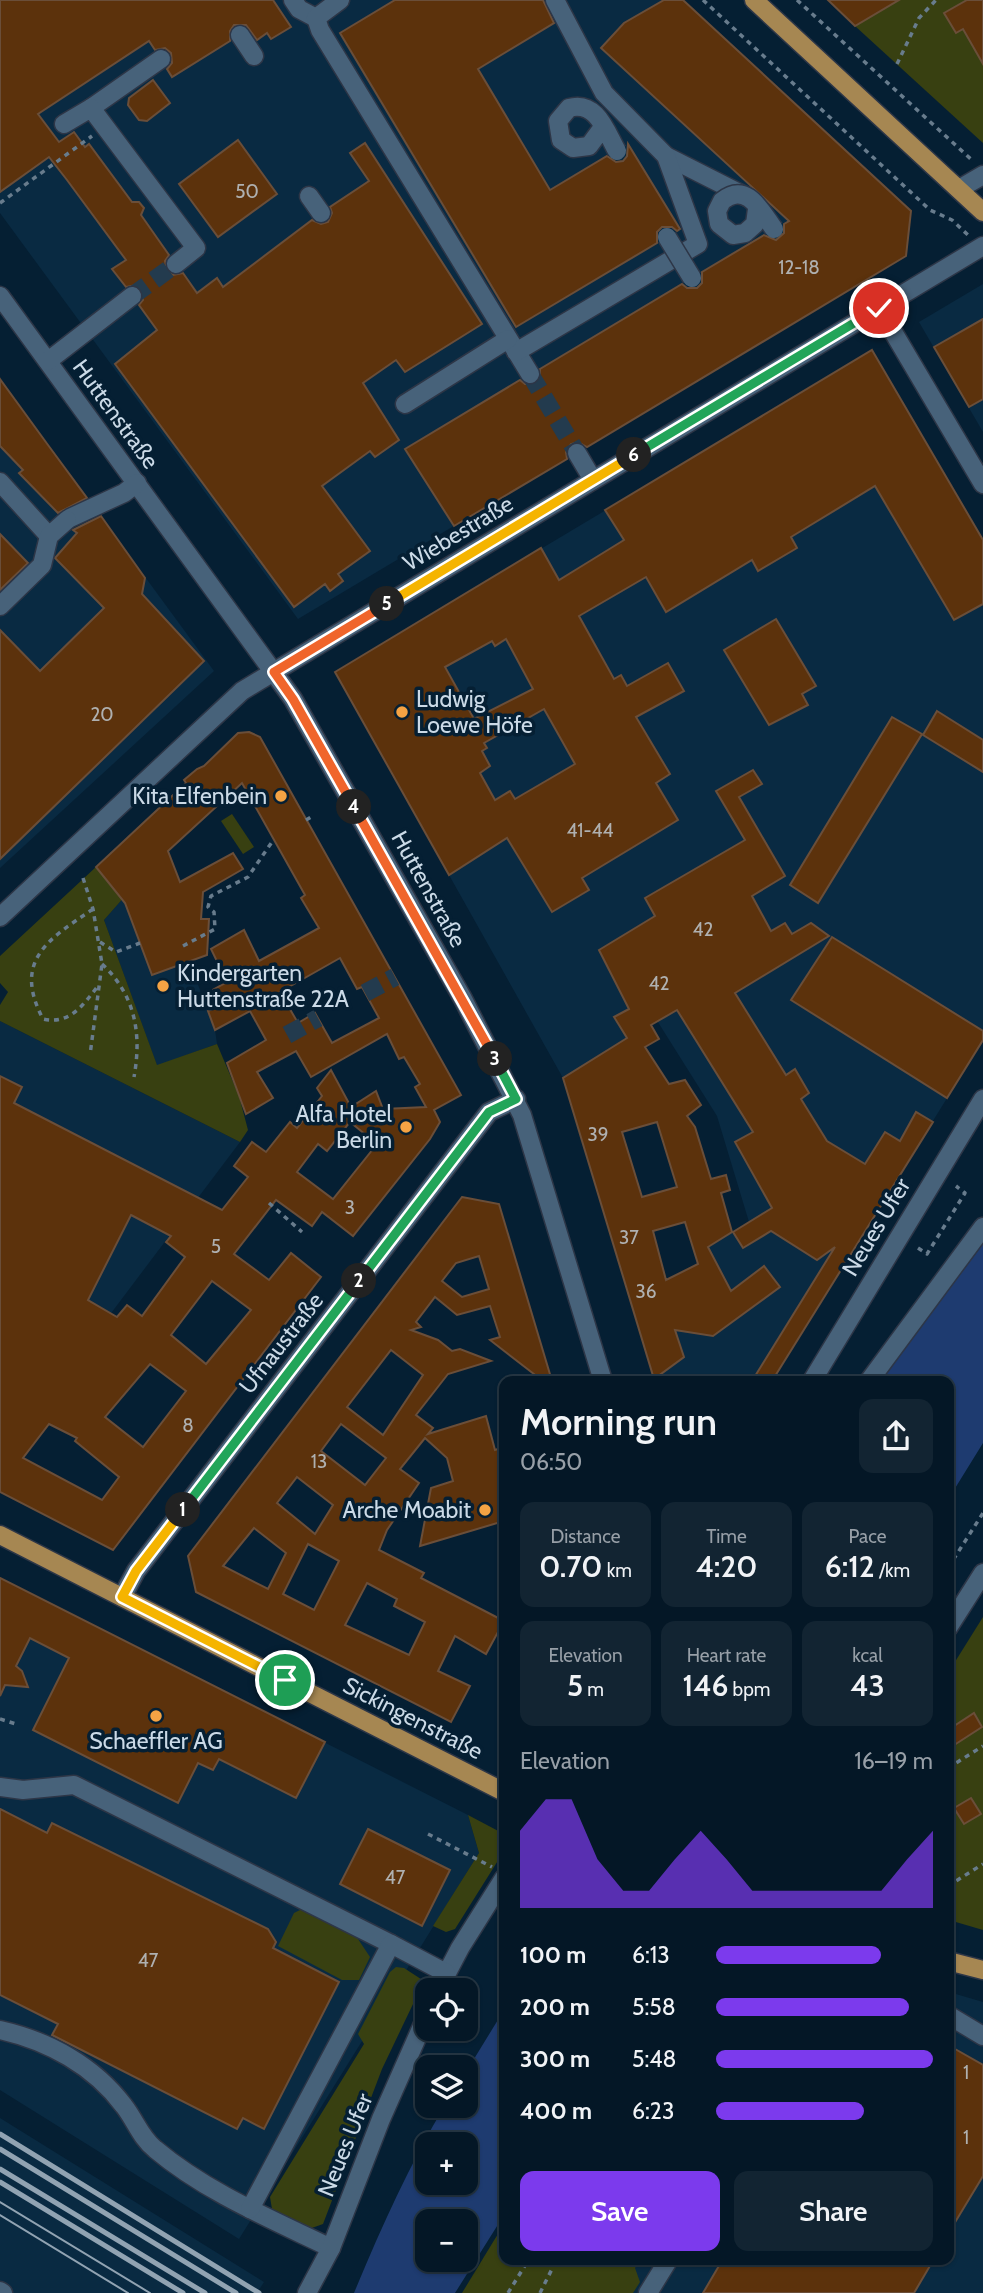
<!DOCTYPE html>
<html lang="en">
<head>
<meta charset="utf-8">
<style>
  :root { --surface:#041726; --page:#122432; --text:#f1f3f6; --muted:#979fa7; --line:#253643; --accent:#7c3aed }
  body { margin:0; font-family:Cabin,sans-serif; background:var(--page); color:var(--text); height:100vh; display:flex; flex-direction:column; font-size:26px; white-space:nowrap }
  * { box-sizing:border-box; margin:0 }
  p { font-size:23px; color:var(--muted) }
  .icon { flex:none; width:38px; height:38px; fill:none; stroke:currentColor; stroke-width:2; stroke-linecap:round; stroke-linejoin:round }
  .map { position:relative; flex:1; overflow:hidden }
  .sheet { position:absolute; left:499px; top:1376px; width:455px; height:889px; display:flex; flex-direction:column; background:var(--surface); border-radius:14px; box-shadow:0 2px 5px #0004,0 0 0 2px var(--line) }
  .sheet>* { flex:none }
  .buttons { position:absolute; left:415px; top:1978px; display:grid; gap:14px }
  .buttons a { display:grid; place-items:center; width:63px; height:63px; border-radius:14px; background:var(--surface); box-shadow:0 2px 5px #0004,0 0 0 2px var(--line); font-size:35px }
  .pin { position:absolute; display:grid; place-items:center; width:60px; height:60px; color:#fff; margin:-30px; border:4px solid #fff; border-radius:50%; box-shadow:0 2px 7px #0007 }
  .km { position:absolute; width:35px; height:35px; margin:-18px; border-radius:50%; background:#222; color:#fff; font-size:19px; line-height:35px; text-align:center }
  .round { display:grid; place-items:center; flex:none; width:74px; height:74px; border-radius:14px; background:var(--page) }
  .headline { display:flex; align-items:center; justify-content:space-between; height:119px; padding:0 21px }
  h1 { font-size:38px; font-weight:600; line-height:52px }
  .stats { display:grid; grid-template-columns:repeat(3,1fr); gap:10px; height:119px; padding:7px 21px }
  .stats div { display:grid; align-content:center; border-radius:14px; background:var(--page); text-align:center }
  .stats b { font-size:30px; font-weight:600 }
  .stats small { font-size:19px; font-weight:400 }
  .stats p { font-size:19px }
  .chart { height:196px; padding:14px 21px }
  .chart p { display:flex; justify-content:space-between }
  .chart svg { width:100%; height:126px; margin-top:7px; fill:var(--accent); opacity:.7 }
  .action { display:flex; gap:14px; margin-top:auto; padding:14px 21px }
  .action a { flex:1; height:80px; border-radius:14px; background:var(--accent); color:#fff; font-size:28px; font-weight:600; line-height:80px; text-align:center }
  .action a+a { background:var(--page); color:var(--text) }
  ul { padding:0 21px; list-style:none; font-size:23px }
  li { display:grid; grid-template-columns:112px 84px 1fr; align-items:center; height:52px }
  li i { height:18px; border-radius:9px; background:var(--accent) }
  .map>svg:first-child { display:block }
</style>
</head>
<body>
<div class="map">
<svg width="983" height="2293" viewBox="0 0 983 2293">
  <rect width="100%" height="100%" fill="#051f33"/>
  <!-- built -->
  <g fill="#092a42">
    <polygon points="0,0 683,0 911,211 906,256 298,619 0,213"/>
    <polygon points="983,284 983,432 919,322"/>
    <polygon points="872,351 983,540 983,1040 772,1381 654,1381 638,1326 720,1302 697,1254 749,1222 717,1116 656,1019 563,1078 335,672"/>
    <polygon points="0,379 214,671 0,868"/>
    <polygon points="126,895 202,902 202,915 203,919 209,919 208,932 182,942 215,1030 217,1044 157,1066 104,920"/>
    <polygon points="0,1021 240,1142 20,1434 0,1468"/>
    <polygon points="0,1578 468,1815 479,1853 239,2239 0,2090"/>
    <polygon points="949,1992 983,2002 983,2293 594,2293 615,2259 948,2259"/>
    <polygon points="0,2118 264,2282 257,2293 0,2293"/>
  </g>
  <!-- green -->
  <g fill="#384011">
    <polygon points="899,0 983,0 983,143 855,26"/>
    <polygon points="232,814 254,847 243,854 221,821"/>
    <polygon points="96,867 114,890 126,895 104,920 157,1065 217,1044 239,1096 248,1130 240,1142 0,1021 0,1005 8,992 0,983 0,956"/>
    <polygon points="983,1617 983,1930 949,1920 948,1673"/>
    <polygon points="468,1815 504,1834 504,1851 455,1929 446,1932 433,1926 479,1853"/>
    <polygon points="304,1908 354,1933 370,1957 359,1980 342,1980 278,1946 294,1913"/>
    <polygon points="396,1967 404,1968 424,1981 382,2069 323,2224 309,2229 272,2209 270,2197 364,2044 358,2034 390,1972"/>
    <polygon points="504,2224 504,2259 642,2259 635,2268 640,2282 633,2293 462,2293"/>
  </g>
  <!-- water -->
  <g fill="#1e3b70" fill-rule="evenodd">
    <polygon points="983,1244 983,1443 949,1498 948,1381 880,1381"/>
    <path d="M504,2010V2215L455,2293H354C381,2228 409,2166 445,2105H466V2072ZM427,2144H466V2182H427ZM427,2221H466V2259H427Z"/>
  </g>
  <!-- building -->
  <g fill="#5c320c" stroke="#6a4e39" stroke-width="2" fill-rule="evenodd">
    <polygon points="0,0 273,0 291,27 271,39 267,33 257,40 246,25 234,25 230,31 230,41 172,77 167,69 172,63 171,53 165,48 155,50 149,41 38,114 59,142 74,132 85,147 89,144 132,202 139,202 144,208 141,215 169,255 165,261 167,271 173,275 183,273 197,293 217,278 223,287 312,220 321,224 328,222 332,213 330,207 369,181 350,153 365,143 482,324 405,372 396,360 363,383 399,440 375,457 370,451 322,486 370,551 338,574 343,581 330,591 325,584 294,607 115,364 157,330 139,305 143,300 141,290 136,285 126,287 112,269 126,260 67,180 49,157 0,192"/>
    <polygon points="395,0 543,0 554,23 478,69 550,190 607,156 616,162 623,161 627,156 628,144 680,229 677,231 672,227 662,227 657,232 657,243 516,327 340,33"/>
    <polygon points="664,0 683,0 911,211 906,256 587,447 578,442 571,444 566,452 567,459 454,526 405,449 520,380 525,384 535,384 540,379 540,369 682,284 687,288 697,288 702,283 702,272 764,235 776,240 784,233 784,224 789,221 601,48 624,23"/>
    <polygon points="828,0 899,0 855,26"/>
    <polygon points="967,0 983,0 983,64 963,29 956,33 944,13"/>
    <polygon points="153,80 170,103 147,121 139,120 128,105 129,98"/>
    <polygon points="238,140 277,194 218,237 179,184"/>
    <polygon points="983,319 983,399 969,407 934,347"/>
    <path d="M872,350L983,540V604L954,620L875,486L791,537L797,548L758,571L752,560L666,612L646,577L579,616L614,679L621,675L627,686L668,663L684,691L636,717L670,774L656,783L678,820L582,878L589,890L552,912L507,838L449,875L335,672L541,548L559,580L577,569L624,540L605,510ZM506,639L533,689L474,719L445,667L492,641L495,646ZM544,709L575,764L515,799L510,791L495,800L480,773L490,766L482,751L487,748L484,743Z"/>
    <polygon points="0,379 48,445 87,498 58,513 19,473 23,470 0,446"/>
    <polygon points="101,516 145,578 142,594 204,661 0,859 0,630 40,671 104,608 55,558 77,533 73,530"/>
    <polygon points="0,534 28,563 0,590"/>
    <polygon points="776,619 816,686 802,694 808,705 769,725 724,650"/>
    <polygon points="937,711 983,740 983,772 923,735"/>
    <polygon points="892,717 922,734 818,903 790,885"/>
    <path d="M249,732L260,737L461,1095L434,1110L440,1122L430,1139L353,1236L322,1212L312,1226L276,1200L234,1254L269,1280L291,1253L321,1277L113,1550L0,1492V1076L22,1087L14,1103L222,1210L248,1177L234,1166L252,1142L266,1152L290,1122L297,1128L322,1096L317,1088L331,1070L351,1107L376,1091L383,1109L426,1107L415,1087L420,1084L404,1057L399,1059L387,1034L311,1077L296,1051L257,1072L273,1098L246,1114L227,1063L266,1040L250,1011L215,1030L208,1011L217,1007L209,992L227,982L211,949L244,930L259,961L319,928L301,898L305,895L242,783L168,851L180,882L233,853L243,869L203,892L201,919H209L207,955L152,975L125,903L96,867L186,783L184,780L197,769L204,766L238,733ZM340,958L357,989L362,987L379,1018L332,1043L315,1013L298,1023L280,992ZM350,1122L377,1144L333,1199L297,1172L318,1144L327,1151ZM131,1215L171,1236L166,1242L185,1257L142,1316L127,1305L117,1317L88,1300ZM212,1281L251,1310L206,1364L171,1335ZM150,1364L186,1391L143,1447L105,1417ZM49,1424L77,1438L75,1441L119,1477L102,1500L23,1458Z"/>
    <path d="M753,770L762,784L739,797L785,876L752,896L771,931L785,923L792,934L811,923L829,936L735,993L786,1075L795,1069L809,1093L801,1099L827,1141L865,1164L885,1132L900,1141L916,1112L933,1122L772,1381H752L835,1247L817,1260L771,1231L743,1248L733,1232L772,1208L735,1142L753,1132L677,1010L651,1025L659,1039L645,1047L669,1084L685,1080L701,1105L687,1116L695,1127L711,1179L726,1175L730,1190L721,1193L732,1232L708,1247L731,1291L764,1266L780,1287L713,1336L675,1330L684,1357L654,1379L563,1078L627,1038L614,1017L629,1009L599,950L655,916L645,898L745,840L716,791ZM657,1122L677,1187L642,1197L622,1132ZM685,1222L698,1264L666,1280L653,1231Z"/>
    <polygon points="832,937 983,1031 983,1040 947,1098 791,1000"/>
    <path d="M462,1197L499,1204L552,1381H543L490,1340L500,1337L490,1306L457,1315L435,1297L416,1322L421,1327L411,1330L438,1340L452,1351L460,1349L491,1361L448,1374L416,1415L433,1428L428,1434L486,1416L495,1450L504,1447V1521L420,1546L431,1488L453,1481L447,1458L425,1438L400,1469L419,1483L387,1530L379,1550L424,1573L421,1578L504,1621L486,1654L455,1636L438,1671L470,1686L451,1722L196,1592L188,1556ZM479,1256L489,1289L462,1297L442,1281L456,1263ZM391,1350L423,1375L383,1435L347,1407ZM341,1424L386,1458L365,1485L321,1451ZM297,1477L333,1505L315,1534L277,1503ZM254,1528L286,1553L268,1589L223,1566ZM308,1544L339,1561L314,1610L283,1594ZM367,1583L397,1599L394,1606L425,1622L409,1655L345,1625Z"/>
    <polygon points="0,1578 325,1742 296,1798 219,1759 213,1770 198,1763 178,1803 33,1730 69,1658 30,1638 16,1666 22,1671 28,1687 5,1685 0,1696"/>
    <polygon points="974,1713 982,1727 948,1749 948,1730"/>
    <polygon points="971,1798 981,1814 964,1824 954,1808"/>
    <polygon points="0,1809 47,1833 52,1823 268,1929 276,1942 273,1948 339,1982 264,2129 243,2118 237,2129 52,2035 58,2024 0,1995"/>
    <polygon points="368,1829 450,1870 422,1926 340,1884"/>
    <polygon points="948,2045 983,2065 983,2176 948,2234"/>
    <polygon points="723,2259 934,2259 914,2293 703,2293"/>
  </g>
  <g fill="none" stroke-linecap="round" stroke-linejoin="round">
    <!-- minor-tunnel -->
    <g stroke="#233b4e" stroke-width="18" stroke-dasharray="18 9" stroke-linecap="butt">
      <polyline points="132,296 176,264"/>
      <polyline points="530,374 577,453"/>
      <polyline points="365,993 395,977"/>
      <polyline points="287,1035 318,1018"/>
    </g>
    <!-- minor casing -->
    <g stroke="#2d3647" stroke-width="21">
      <g id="minor">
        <polyline points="293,0 299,9 316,18"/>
        <polyline points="340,0 316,18 320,30 530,374"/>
        <polyline points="240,35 254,56"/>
        <polyline points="91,108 161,59"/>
        <polyline points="64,124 91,108 196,248 176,264"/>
        <polyline points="666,156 749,198"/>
        <polyline points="959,189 983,175"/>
        <polyline points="309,196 321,213"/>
        <polyline points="0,296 293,699 463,999 522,1115 603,1381"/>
        <polyline points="879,308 983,484"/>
        <polyline points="516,352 698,244 666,156 604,93 555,0"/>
        <polyline points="48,361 132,296"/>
        <polyline points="405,404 508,339"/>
        <polyline points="577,453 593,480"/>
        <polyline points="0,482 49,536"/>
        <polyline points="70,518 124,493 137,483"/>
        <polyline points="0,606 42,565 49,536 67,520"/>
        <polyline points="0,917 242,691 983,246"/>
        <polyline points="812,1381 983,1099"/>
        <polyline points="869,1381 983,1227"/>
        <polyline points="122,1597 136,1571 489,1112 516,1099"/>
        <polyline points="948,1628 983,1573"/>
        <polyline points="0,1787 23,1790 74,1785 391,1944"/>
        <polyline points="438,1990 460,1948 504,1878"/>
        <polyline points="948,2015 983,2036"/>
        <path d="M0,2030C49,2041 94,2066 124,2106C135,2120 141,2138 155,2149C206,2192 271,2219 331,2248"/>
        <polyline points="250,2209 391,1944 446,1973"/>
        <polyline points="0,2291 3,2293"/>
        <polyline points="307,2293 331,2248 381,2119 427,2015"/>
        <polyline points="648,2293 669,2259"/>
      </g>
    </g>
    <!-- major casing -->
    <g stroke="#2d3647" stroke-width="21">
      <g id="major">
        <polyline points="754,0 983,212"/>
        <polyline points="0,1535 504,1792"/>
        <polyline points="948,1961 983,1970"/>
      </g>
    </g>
    <!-- path -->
    <g stroke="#687c8d" stroke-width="3.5" stroke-dasharray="5 5" stroke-linecap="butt">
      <polyline points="703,0 930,210 952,220 969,236"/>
      <polyline points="797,0 974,162"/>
      <polyline points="897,64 919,18 936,0"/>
      <polyline points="0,203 92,136"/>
      <polyline points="306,820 311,817"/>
      <polyline points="83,878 93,909 102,964 90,1055"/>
      <path d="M93,909C49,939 12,960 43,1019C70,1025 83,1005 98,986"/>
      <polyline points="100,942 116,952 140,943"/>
      <polyline points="183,946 215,929 214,912 208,907 211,896 248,877 274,839"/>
      <path d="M102,964C135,995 142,1033 134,1077"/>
      <polyline points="269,1203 302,1232"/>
      <polyline points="918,1248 927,1254 965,1193 956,1186"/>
      <polyline points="948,1568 983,1513"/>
      <polyline points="0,1719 19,1725"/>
      <polyline points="948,1768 983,1746"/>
      <polyline points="428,1834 492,1867"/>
      <polyline points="948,1886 983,1864"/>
      <polyline points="508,2293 529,2259"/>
      <polyline points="540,2293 557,2259"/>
    </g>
    <!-- minor -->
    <use href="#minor" stroke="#47627a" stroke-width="18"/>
    <!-- major -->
    <use href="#major" stroke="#a68752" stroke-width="18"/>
    <!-- tram -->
    <g stroke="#91a3b2" stroke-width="2">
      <polyline points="0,2202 150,2293"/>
      <polyline points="0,2215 128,2293"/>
    </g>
    <!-- rail -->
    <g stroke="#91a3b2" stroke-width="5">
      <polyline points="0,2134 259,2293"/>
      <polyline points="0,2149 236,2293"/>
      <polyline points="0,2169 205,2293"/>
      <polyline points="0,2182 183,2293"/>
    </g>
    <!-- minor-bridge casing -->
    <g stroke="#2d3647" stroke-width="21" stroke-linecap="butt">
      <g id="minor-bridge">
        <path d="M600,131L589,146L573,148L561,140L558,121L569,108C597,100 606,132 617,151"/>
        <path d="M757,209L755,224L745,233L733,235L719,224L717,211L722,201C747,181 761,211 774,229"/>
        <polyline points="667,237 692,278"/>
      </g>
    </g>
    <!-- minor-bridge -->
    <use href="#minor-bridge" stroke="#47627a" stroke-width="18"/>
  </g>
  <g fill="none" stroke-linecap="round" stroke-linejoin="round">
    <!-- split-1 casing -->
    <g stroke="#fff" stroke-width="14">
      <polyline id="split-1" points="183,1510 136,1571 122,1597 285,1680"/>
    </g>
    <!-- split-2 casing -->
    <g stroke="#fff" stroke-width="14">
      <polyline id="split-2" points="183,1510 359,1281"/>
    </g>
    <!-- split-3 casing -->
    <g stroke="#fff" stroke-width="14">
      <polyline id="split-3" points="359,1281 489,1112 516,1099 495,1059"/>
    </g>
    <!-- split-4 casing -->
    <g stroke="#fff" stroke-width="14">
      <polyline id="split-4" points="354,807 495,1059"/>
    </g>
    <!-- split-5 casing -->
    <g stroke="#fff" stroke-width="14">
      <polyline id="split-5" points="354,807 293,699 274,672 387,604"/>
    </g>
    <!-- split-6 casing -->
    <g stroke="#fff" stroke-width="14">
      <polyline id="split-6" points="387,604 634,455"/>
    </g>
    <!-- split-7 casing -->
    <g stroke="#fff" stroke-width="14">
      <polyline id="split-7" points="634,455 879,308"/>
    </g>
    <!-- split-1 -->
    <use href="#split-1" stroke="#f5b400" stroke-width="9"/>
    <!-- split-2 -->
    <use href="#split-2" stroke="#22a559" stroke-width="9"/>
    <!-- split-3 -->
    <use href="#split-3" stroke="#22a559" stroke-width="9"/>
    <!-- split-4 -->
    <use href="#split-4" stroke="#f0652b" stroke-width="9"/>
    <!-- split-5 -->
    <use href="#split-5" stroke="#f0652b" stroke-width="9"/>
    <!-- split-6 -->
    <use href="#split-6" stroke="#f5b400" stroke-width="9"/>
    <!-- split-7 -->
    <use href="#split-7" stroke="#22a559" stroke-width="9"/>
  </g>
  <!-- markers -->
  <g fill="#f4a344" stroke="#051f33" stroke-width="2.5">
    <circle cx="402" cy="712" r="7"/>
    <circle cx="281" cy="796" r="7"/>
    <circle cx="163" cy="986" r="7"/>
    <circle cx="406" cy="1127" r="7"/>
    <circle cx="485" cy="1510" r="7"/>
    <circle cx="156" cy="1716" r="7"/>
  </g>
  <g text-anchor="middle" stroke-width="7" stroke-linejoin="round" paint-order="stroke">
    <!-- number labels -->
    <g font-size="19" fill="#afb0b0">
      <text x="247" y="198">50</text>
      <text x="799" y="274">12-18</text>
      <text x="102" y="721">20</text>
      <text x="590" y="837">41-44</text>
      <text x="703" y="936">42</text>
      <text x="659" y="990">42</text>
      <text x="598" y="1141">39</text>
      <text x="350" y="1214">3</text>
      <text x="629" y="1244">37</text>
      <text x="216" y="1253">5</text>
      <text x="646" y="1298">36</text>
      <text x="188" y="1432">8</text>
      <text x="319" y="1468">13</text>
      <text x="395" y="1884">47</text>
      <text x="148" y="1967">47</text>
      <text x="966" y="2079">1</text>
      <text x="966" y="2144">1</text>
    </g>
    <!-- street labels -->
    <g font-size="23" fill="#cbdae7" stroke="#051f33">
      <text transform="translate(116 414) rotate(54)" y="8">Huttenstraße</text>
      <text transform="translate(458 533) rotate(-31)" y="8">Wiebestraße</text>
      <text transform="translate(429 889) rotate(61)" y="8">Huttenstraße</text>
      <text transform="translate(876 1227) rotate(-59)" y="8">Neues Ufer</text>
      <text transform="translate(281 1343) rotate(-52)" y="8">Ufnaustraße</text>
      <text transform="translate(413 1718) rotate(27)" y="8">Sickingenstraße</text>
      <text transform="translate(345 2145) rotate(-68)" y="8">Neues Ufer</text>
    </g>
    <!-- poi labels -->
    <g font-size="23" fill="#cbdae7" stroke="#051f33" text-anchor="end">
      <text x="416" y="707" text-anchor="start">Ludwig<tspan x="416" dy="26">Loewe Höfe</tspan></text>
      <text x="267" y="804">Kita Elfenbein</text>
      <text x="177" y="981" text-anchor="start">Kindergarten<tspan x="177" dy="26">Huttenstraße 22A</tspan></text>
      <text x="392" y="1122">Alfa Hotel<tspan x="392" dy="26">Berlin</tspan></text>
      <text x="471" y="1518">Arche Moabit</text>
      <text x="156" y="1749" text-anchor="middle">Schaeffler AG</text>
    </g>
  </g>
</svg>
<div class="buttons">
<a><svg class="icon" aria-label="locate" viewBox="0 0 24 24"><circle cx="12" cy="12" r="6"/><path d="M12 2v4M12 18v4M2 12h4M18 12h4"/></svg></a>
<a><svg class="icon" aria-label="layers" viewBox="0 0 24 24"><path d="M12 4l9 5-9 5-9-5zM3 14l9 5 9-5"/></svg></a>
<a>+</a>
<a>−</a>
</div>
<div class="pin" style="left:285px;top:1680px;background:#1e9e55"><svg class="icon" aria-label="arrive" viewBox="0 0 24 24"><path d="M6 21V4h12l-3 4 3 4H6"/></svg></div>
<div class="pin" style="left:879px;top:308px;background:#d93025"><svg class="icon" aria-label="check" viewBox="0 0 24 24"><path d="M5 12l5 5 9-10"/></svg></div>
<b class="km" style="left:183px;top:1510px">1</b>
<b class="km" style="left:359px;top:1281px">2</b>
<b class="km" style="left:495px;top:1059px">3</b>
<b class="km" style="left:354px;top:807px">4</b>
<b class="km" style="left:387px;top:604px">5</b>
<b class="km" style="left:634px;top:455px">6</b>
<section class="sheet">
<div class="headline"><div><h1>Morning run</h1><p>06:50</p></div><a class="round"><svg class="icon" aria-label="share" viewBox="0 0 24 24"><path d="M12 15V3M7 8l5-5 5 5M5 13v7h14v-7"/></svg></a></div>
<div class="stats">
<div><p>Distance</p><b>0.70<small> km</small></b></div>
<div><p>Time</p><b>4:20</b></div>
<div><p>Pace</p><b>6:12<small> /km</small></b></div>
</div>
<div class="stats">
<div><p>Elevation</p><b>5<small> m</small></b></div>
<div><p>Heart rate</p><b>146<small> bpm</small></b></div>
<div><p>kcal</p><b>43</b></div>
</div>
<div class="chart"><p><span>Elevation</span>16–19 m</p>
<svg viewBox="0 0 160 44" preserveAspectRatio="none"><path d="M0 44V17L10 6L20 6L30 27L40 38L50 38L60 27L70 17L80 27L90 38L100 38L110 38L120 38L130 38L140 38L150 27L160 17V44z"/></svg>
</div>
<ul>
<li><b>100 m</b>6:13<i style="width:76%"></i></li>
<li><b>200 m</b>5:58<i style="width:89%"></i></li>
<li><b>300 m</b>5:48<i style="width:100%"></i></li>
<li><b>400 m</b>6:23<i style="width:68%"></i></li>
</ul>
<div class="action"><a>Save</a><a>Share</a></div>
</section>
</div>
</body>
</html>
